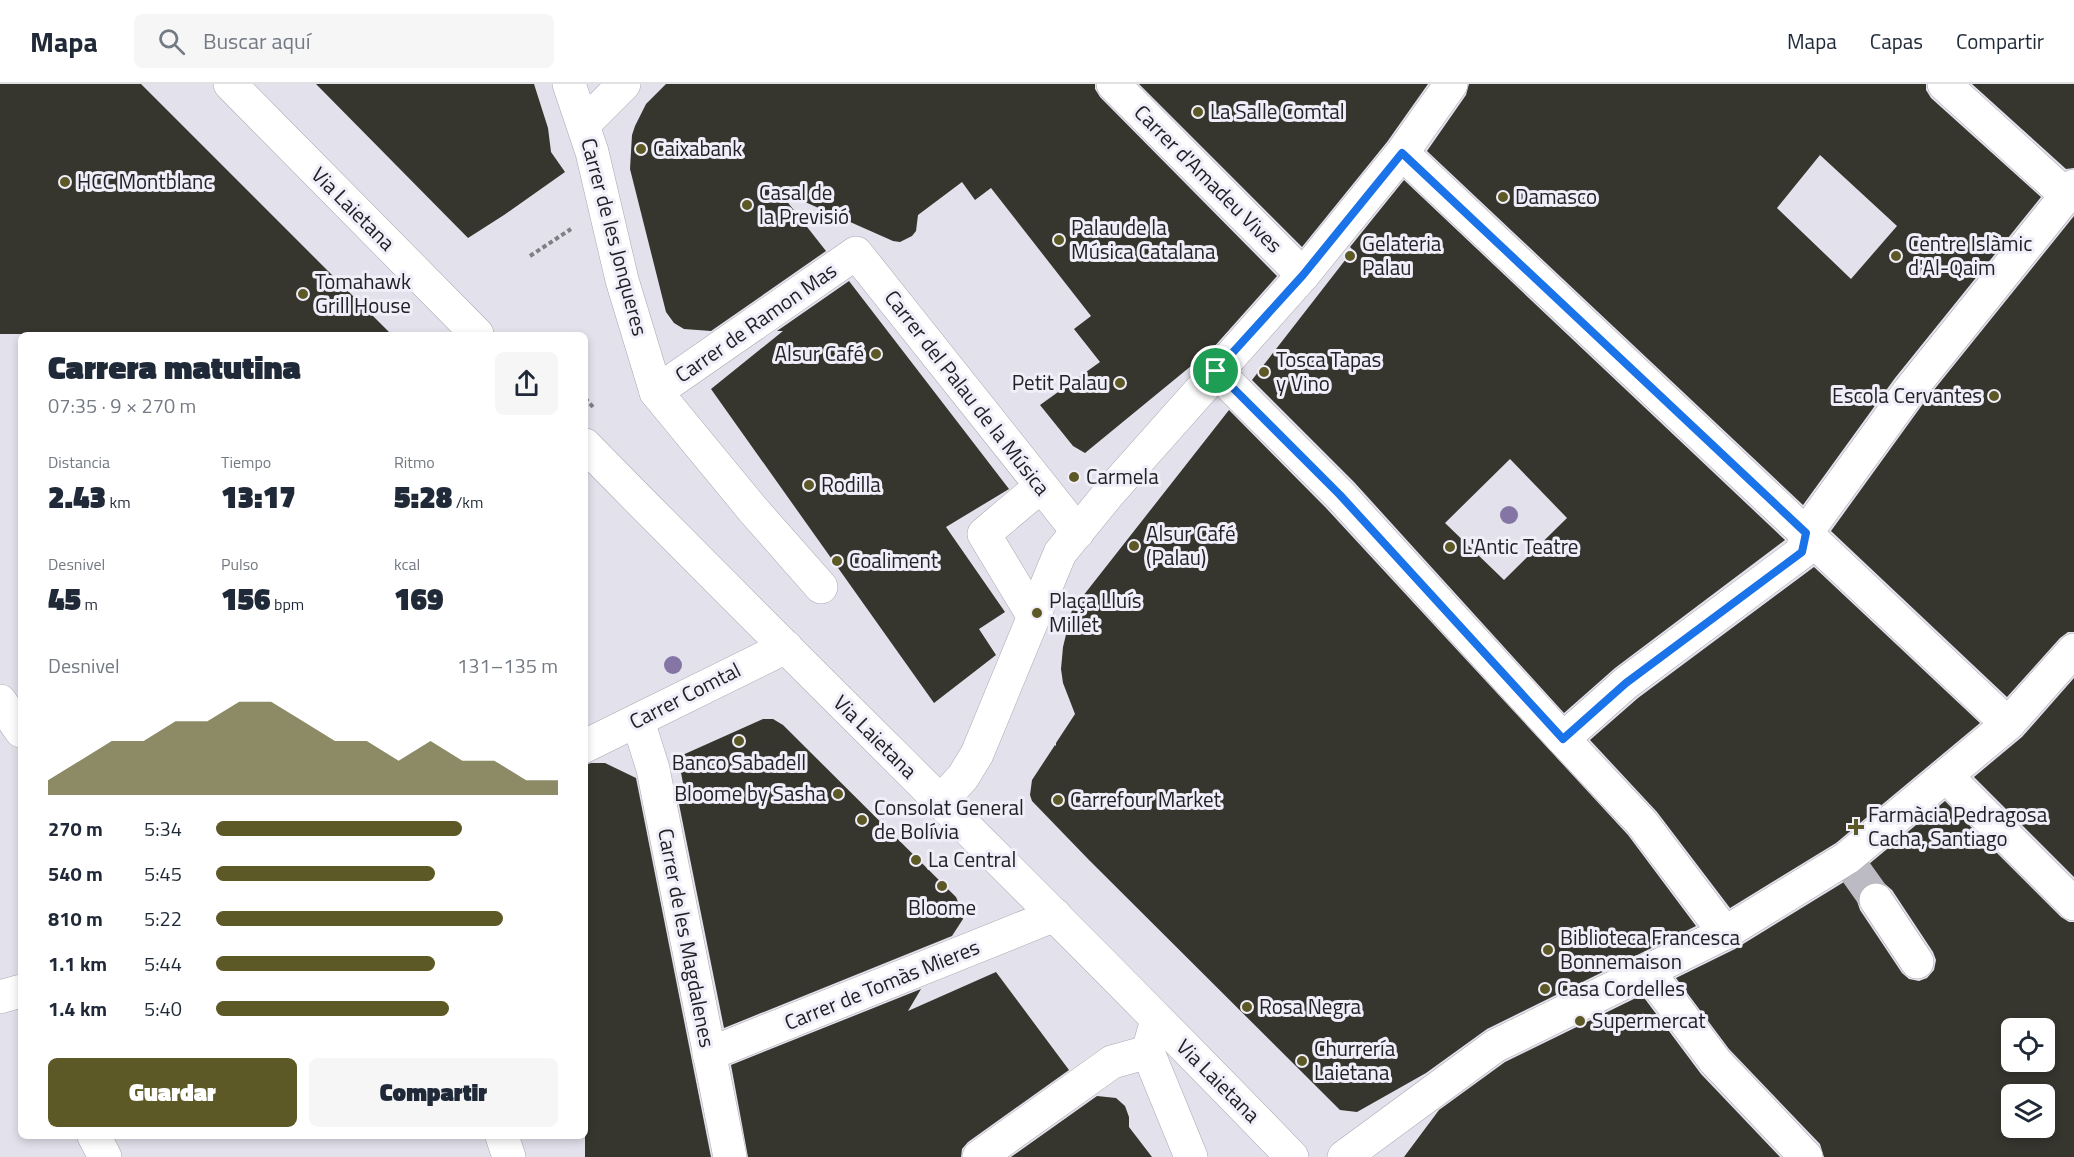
<!DOCTYPE html>
<html lang="es">
<head>
<meta charset="utf-8">
<style>
  :root { --surface:#fff; --page:#f6f6f7; --text:#1f2937; --muted:#747a83; --line:#e0e1e3; --accent:#5d5926 }
  body { margin:0; font-family:"Titillium Web",sans-serif; background:var(--page); color:var(--text); height:100vh; display:flex; flex-direction:column; font-size:22px; white-space:nowrap }
  * { box-sizing:border-box; margin:0 }
  p { font-size:20px; color:var(--muted) }
  .icon { flex:none; width:33px; height:33px; fill:none; stroke:currentColor; stroke-width:2; stroke-linecap:round; stroke-linejoin:round }
  .map { position:relative; flex:1; overflow:hidden }
  .sheet { position:absolute; left:18px; top:248px; width:570px; height:807px; display:flex; flex-direction:column; background:var(--surface); border-radius:9px; box-shadow:0 3px 9px #0003 }
  .sheet>* { flex:none }
  .buttons { position:absolute; left:2001px; top:934px; display:grid; gap:12px }
  .buttons a { display:grid; place-items:center; width:54px; height:54px; border-radius:9px; background:var(--surface); box-shadow:0 3px 9px #0003; font-size:30px }
  .pin { position:absolute; display:grid; place-items:center; width:51px; height:51px; color:#fff; margin:-26px; border:3px solid #fff; border-radius:50%; box-shadow:0 2px 6px #0007 }
  .round { display:grid; place-items:center; flex:none; width:63px; height:63px; border-radius:9px; background:var(--page) }
  .overview { display:flex; align-items:center; justify-content:space-between; height:102px; padding:0 30px }
  h1 { font-size:33px; font-weight:800; line-height:45px }
  .figures { display:grid; grid-template-columns:repeat(3,1fr); gap:9px; height:102px; padding:6px 30px }
  .figures div { display:grid; align-content:center }
  .figures b { font-size:30px; font-weight:800 }
  .figures small { font-size:16px; font-weight:400 }
  .figures p { font-size:16px }
  .chart { height:168px; padding:12px 30px }
  .chart p { display:flex; justify-content:space-between }
  .chart svg { width:100%; height:108px; margin-top:6px; fill:var(--accent); opacity:.7 }
  .action { display:flex; gap:12px; margin-top:auto; padding:12px 30px }
  .action a { flex:1; height:69px; border-radius:9px; background:var(--accent); color:#fff; font-size:24px; font-weight:800; line-height:69px; text-align:center }
  .action a+a { background:var(--page); color:var(--text) }
  ul { padding:0 30px; list-style:none; font-size:20px }
  li { display:grid; grid-template-columns:96px 72px 1fr; align-items:center; height:45px }
  li i { height:15px; border-radius:8px; background:var(--accent) }
  header { display:flex; align-items:center; gap:36px; box-sizing:border-box; height:84px; padding:0 30px; background:var(--surface); border-bottom:2px solid var(--line) }
  header strong { font-size:28px }
  nav { display:flex; gap:33px; margin-inline-start:auto; font-size:21px }
  .search { width:420px; height:54px; background:var(--page); display:flex; align-items:center; gap:15px; box-sizing:border-box; padding:0 21px; border-radius:9px; color:var(--muted); font-size:22px }
  .map>svg:first-child { display:block }
</style>
</head>
<body>
<header>
<strong>Mapa</strong>
<div class="search"><svg class="icon" aria-label="search" viewBox="0 0 24 24"><circle cx="10" cy="10" r="6"/><path d="M15 15l6 6"/></svg>Buscar aquí</div>
<nav><a>Mapa</a><a>Capas</a><a>Compartir</a></nav>
</header>
<div class="map">
<svg width="2074" height="1073" viewBox="0 0 2074 1073">
  <rect width="100%" height="100%" fill="#e3e1eb"/>
  <!-- building -->
  <g fill="#36352e" fill-rule="evenodd">
    <polygon points="0,0 141,0 391,250 0,250"/>
    <polygon points="316,0 534,0 548,44 551,68 565,88 504,131 468,154"/>
    <polygon points="666,0 1095,0 1095,5 1100,13 1277,192 1213,264 1085,369 1073,362 1040,321 1100,278 1074,245 1091,232 991,104 975,116 962,98 918,131 916,147 912,152 900,158 893,157 778,106 826,167 711,247 684,245 674,239 666,228 630,85 632,51 635,42 646,20"/>
    <polygon points="1139,0 1428,0 1387,58 1302,163"/>
    <path d="M1469,0H1926V6L1931,14L2041,113L1895,294L1803,421L1427,67L1466,11ZM1820,71L1897,142L1851,195L1777,124Z"/>
    <polygon points="1972,0 2074,0 2074,84 2066,85"/>
    <path d="M1404,96L1785,456L1615,584L1564,629L1354,398L1252,296L1353,166L1350,163ZM1510,375L1567,434L1504,496L1445,439Z"/>
    <polygon points="2074,132 2074,548 2068,548 2060,554 2007,613 1831,447 1925,317"/>
    <polygon points="849,197 1009,405 946,443 1005,528 979,545 996,571 934,619 711,305 783,247 777,247"/>
    <polygon points="1229,326 1326,424 1628,751 1696,842 1487,945 1426,989 1357,1028 1340,1026 1089,776 1032,717 1030,711 1032,696 1055,661 1056,662 1056,659 1075,630 1063,599 1061,585 1063,563 1072,526"/>
    <polygon points="1814,483 1980,639 1836,759 1730,824 1657,728 1590,656 1638,614"/>
    <polygon points="2074,594 2074,793 1974,693 2022,653"/>
    <polygon points="763,635 773,635 783,641 956,813 961,825 963,835 952,852 724,944 678,715 687,720 678,673"/>
    <polygon points="591,679 605,679 636,694 711,1073 585,1073 585,681"/>
    <path d="M1945,717L2061,833L2069,838H2074V1073H1824L1820,1060L1729,965L1676,894L1735,865L1857,790ZM1875,797L1885,800L1892,806L1933,868L1936,876L1934,886L1927,894L1919,897L1909,895L1902,889L1860,826L1857,817L1860,807L1866,800ZM2012,945H2044V978H2012ZM2012,1011H2044V1044H2012Z"/>
    <polygon points="996,888 1069,986 968,1058 962,1065 961,1073 748,1073 731,981 921,905 908,927"/>
    <polygon points="1642,911 1701,990 1780,1073 1404,1073 1439,1026 1505,978"/>
    <polygon points="1097,1012 1116,1014 1125,1022 1129,1033 1129,1043 1152,1073 1011,1073"/>
  </g>
  <g fill="none" stroke-linecap="round" stroke-linejoin="round">
    <!-- minor-tunnel -->
    <polyline stroke="#bcbbc3" stroke-width="33" stroke-dasharray="33 16" stroke-linecap="butt" points="1854,785 1876,816"/>
    <!-- minor casing -->
    <g stroke="#a9a8b1" stroke-width="34">
      <g id="minor">
        <polyline points="569,0 592,68 622,196 656,308 754,427 821,503"/>
        <polyline points="1113,0 1303,191"/>
        <polyline points="1944,0 2066,111"/>
        <polyline points="584,40 624,0"/>
        <polyline points="1402,69 2008,640"/>
        <polyline points="1216,287 1340,411 1563,655 1642,739 1725,849"/>
        <polyline points="656,308 856,169 1078,448"/>
        <polyline points="1034,533 984,450 1041,402"/>
        <polyline points="0,617 21,647"/>
        <polyline points="638,637 653,685 730,1073"/>
        <polyline points="1563,655 1626,599 1802,468 1806,449 1910,306 2074,102"/>
        <polyline points="585,662 786,563"/>
        <polyline points="1947,693 2074,820"/>
        <polyline points="940,718 963,693 977,670 1060,469 1110,408 1303,191 1402,69 1451,0"/>
        <polyline points="1876,816 1917,878"/>
        <polyline points="1647,886 1715,977 1806,1073"/>
        <polyline points="0,913 21,907"/>
        <polyline points="1154,946 1148,968 1191,1073"/>
        <polyline points="709,970 1055,831"/>
        <polyline points="94,1052 105,1073"/>
        <polyline points="502,1052 509,1073"/>
        <polyline points="979,1073 1112,978 1148,968"/>
        <polyline points="1344,1073 1495,962 1725,849 1847,774 2008,640 2074,566"/>
      </g>
    </g>
    <!-- major casing -->
    <g stroke="#a9a8b1" stroke-width="34">
      <g id="major">
        <polyline points="230,0 477,250"/>
        <path d="M585,361C819,600 1060,832 1292,1073"/>
      </g>
    </g>
    <!-- path -->
    <g stroke="#807f86" stroke-width="4" stroke-dasharray="4.5 3" stroke-linecap="butt">
      <polyline points="530,172 571,145"/>
      <polyline points="585,314 593,323"/>
    </g>
    <!-- minor -->
    <use href="#minor" stroke="#fff" stroke-width="33"/>
    <!-- major -->
    <use href="#major" stroke="#fff" stroke-width="33"/>
  </g>
  <!-- trees -->
  <g fill="#8475a4">
    <circle cx="1509" cy="431" r="9"/>
    <circle cx="673" cy="581" r="9"/>
  </g>
  <g fill="none" stroke-linecap="round" stroke-linejoin="round">
    <!-- route casing -->
    <g stroke="#fff" stroke-width="12">
      <polygon id="route" points="1402,69 1806,449 1802,468 1626,599 1563,655 1340,411 1216,287 1303,191"/>
    </g>
    <!-- route -->
    <use href="#route" stroke="#1a73e8" stroke-width="8"/>
  </g>
  <!-- markers -->
  <g fill="#5d5926" stroke="#f0eef8" stroke-width="2">
    <circle cx="1198" cy="28" r="6"/>
    <circle cx="641" cy="65" r="6"/>
    <circle cx="65" cy="98" r="6"/>
    <circle cx="1503" cy="113" r="6"/>
    <circle cx="747" cy="121" r="6"/>
    <circle cx="1059" cy="156" r="6"/>
    <circle cx="1350" cy="172" r="6"/>
    <circle cx="1896" cy="172" r="6"/>
    <circle cx="303" cy="210" r="6"/>
    <circle cx="876" cy="270" r="6"/>
    <circle cx="1264" cy="288" r="6"/>
    <circle cx="1120" cy="299" r="6"/>
    <circle cx="1994" cy="312" r="6"/>
    <circle cx="1074" cy="393" r="6"/>
    <circle cx="809" cy="401" r="6"/>
    <circle cx="1134" cy="462" r="6"/>
    <circle cx="1450" cy="463" r="6"/>
    <circle cx="837" cy="477" r="6"/>
    <circle cx="1037" cy="529" r="6"/>
    <circle cx="739" cy="657" r="6"/>
    <circle cx="838" cy="710" r="6"/>
    <circle cx="1058" cy="716" r="6"/>
    <circle cx="862" cy="736" r="6"/>
    <path d="M1853 734h6v6h6v6h-6v6h-6v-6h-6v-6h6z"/>
    <circle cx="916" cy="776" r="6"/>
    <circle cx="942" cy="802" r="6"/>
    <circle cx="1548" cy="866" r="6"/>
    <circle cx="1545" cy="905" r="6"/>
    <circle cx="1247" cy="923" r="6"/>
    <circle cx="1580" cy="937" r="6"/>
    <circle cx="1302" cy="977" r="6"/>
  </g>
  <g text-anchor="middle" stroke-width="6" stroke-linejoin="round" paint-order="stroke">
    <!-- poi labels -->
    <g font-size="21" fill="#222125" stroke="#f0eef8" text-anchor="start">
      <text x="1210" y="35">La Salle Comtal</text>
      <text x="653" y="72">Caixabank</text>
      <text x="77" y="105">HCC Montblanc</text>
      <text x="759" y="116">Casal de<tspan x="759" dy="24">la Previsió</tspan></text>
      <text x="1515" y="120">Damasco</text>
      <text x="1071" y="151">Palau de la<tspan x="1071" dy="24">Música Catalana</tspan></text>
      <text x="1362" y="167">Gelateria<tspan x="1362" dy="24">Palau</tspan></text>
      <text x="1908" y="167">Centre Islàmic<tspan x="1908" dy="24">d'Al-Qaim</tspan></text>
      <text x="315" y="205">Tomahawk<tspan x="315" dy="24">Grill House</tspan></text>
      <text x="864" y="277" text-anchor="end">Alsur Café</text>
      <text x="1276" y="283">Tosca Tapas<tspan x="1276" dy="24">y Vino</tspan></text>
      <text x="1108" y="306" text-anchor="end">Petit Palau</text>
      <text x="1982" y="319" text-anchor="end">Escola Cervantes</text>
      <text x="1086" y="400">Carmela</text>
      <text x="821" y="408">Rodilla</text>
      <text x="1146" y="457">Alsur Café<tspan x="1146" dy="24">(Palau)</tspan></text>
      <text x="1462" y="470">L'Antic Teatre</text>
      <text x="849" y="484">Coaliment</text>
      <text x="1049" y="524">Plaça Lluís<tspan x="1049" dy="24">Millet</tspan></text>
      <text x="739" y="686" text-anchor="middle">Banco Sabadell</text>
      <text x="826" y="717" text-anchor="end">Bloome by Sasha</text>
      <text x="1070" y="723">Carrefour Market</text>
      <text x="874" y="731">Consolat General<tspan x="874" dy="24">de Bolívia</tspan></text>
      <text x="1868" y="738">Farmàcia Pedragosa<tspan x="1868" dy="24">Cacha, Santiago</tspan></text>
      <text x="928" y="783">La Central</text>
      <text x="942" y="831" text-anchor="middle">Bloome</text>
      <text x="1560" y="861">Biblioteca Francesca<tspan x="1560" dy="24">Bonnemaison</tspan></text>
      <text x="1557" y="912">Casa Cordelles</text>
      <text x="1259" y="930">Rosa Negra</text>
      <text x="1592" y="944">Supermercat</text>
      <text x="1314" y="972">Churrería<tspan x="1314" dy="24">Laietana</tspan></text>
    </g>
    <!-- street labels -->
    <g font-size="21" fill="#222125" stroke="#f0eef8">
      <text transform="translate(1208 95) rotate(45)" y="7">Carrer d'Amadeu Vives</text>
      <text transform="translate(353 125) rotate(45)" y="7">Via Laietana</text>
      <text transform="translate(614 153) rotate(75)" y="7">Carrer de les Jonqueres</text>
      <text transform="translate(756 239) rotate(-35)" y="7">Carrer de Ramon Mas</text>
      <text transform="translate(967 309) rotate(52)" y="7">Carrer del Palau de la Música</text>
      <text transform="translate(685 612) rotate(-27)" y="7">Carrer Comtal</text>
      <text transform="translate(875 653) rotate(45)" y="7">Via Laietana</text>
      <text transform="translate(686 854) rotate(79)" y="7">Carrer de les Magdalenes</text>
      <text transform="translate(882 901) rotate(-22)" y="7">Carrer de Tomàs Mieres</text>
      <text transform="translate(1218 997) rotate(45)" y="7">Via Laietana</text>
    </g>
  </g>
</svg>
<div class="buttons">
<a><svg class="icon" aria-label="locate" viewBox="0 0 24 24"><circle cx="12" cy="12" r="6"/><path d="M12 2v4M12 18v4M2 12h4M18 12h4"/></svg></a>
<a><svg class="icon" aria-label="layers" viewBox="0 0 24 24"><path d="M12 4l9 5-9 5-9-5zM3 14l9 5 9-5"/></svg></a>
</div>
<div class="pin" style="left:1216px;top:287px;background:#1e9e55"><svg class="icon" aria-label="arrive" viewBox="0 0 24 24"><path d="M6 21V4h12l-3 4 3 4H6"/></svg></div>
<section class="sheet">
<div class="overview"><div><h1>Carrera matutina</h1><p>07:35 · 9 × 270 m</p></div><a class="round"><svg class="icon" aria-label="share" viewBox="0 0 24 24"><path d="M12 15V3M7 8l5-5 5 5M5 13v7h14v-7"/></svg></a></div>
<div class="figures">
<div><p>Distancia</p><b>2.43<small> km</small></b></div>
<div><p>Tiempo</p><b>13:17</b></div>
<div><p>Ritmo</p><b>5:28<small> /km</small></b></div>
</div>
<div class="figures">
<div><p>Desnivel</p><b>45<small> m</small></b></div>
<div><p>Pulso</p><b>156<small> bpm</small></b></div>
<div><p>kcal</p><b>169</b></div>
</div>
<div class="chart"><p><span>Desnivel</span>131–135 m</p>
<svg viewBox="0 0 160 44" preserveAspectRatio="none"><path d="M0 44V38L10 30L20 22L30 22L40 14L50 14L60 6L70 6L80 14L90 22L100 22L110 30L120 22L130 30L140 30L150 38L160 38V44z"/></svg>
</div>
<ul>
<li><b>270 m</b>5:34<i style="width:72%"></i></li>
<li><b>540 m</b>5:45<i style="width:64%"></i></li>
<li><b>810 m</b>5:22<i style="width:84%"></i></li>
<li><b>1.1 km</b>5:44<i style="width:64%"></i></li>
<li><b>1.4 km</b>5:40<i style="width:68%"></i></li>
</ul>
<div class="action"><a>Guardar</a><a>Compartir</a></div>
</section>
</div>
</body>
</html>
